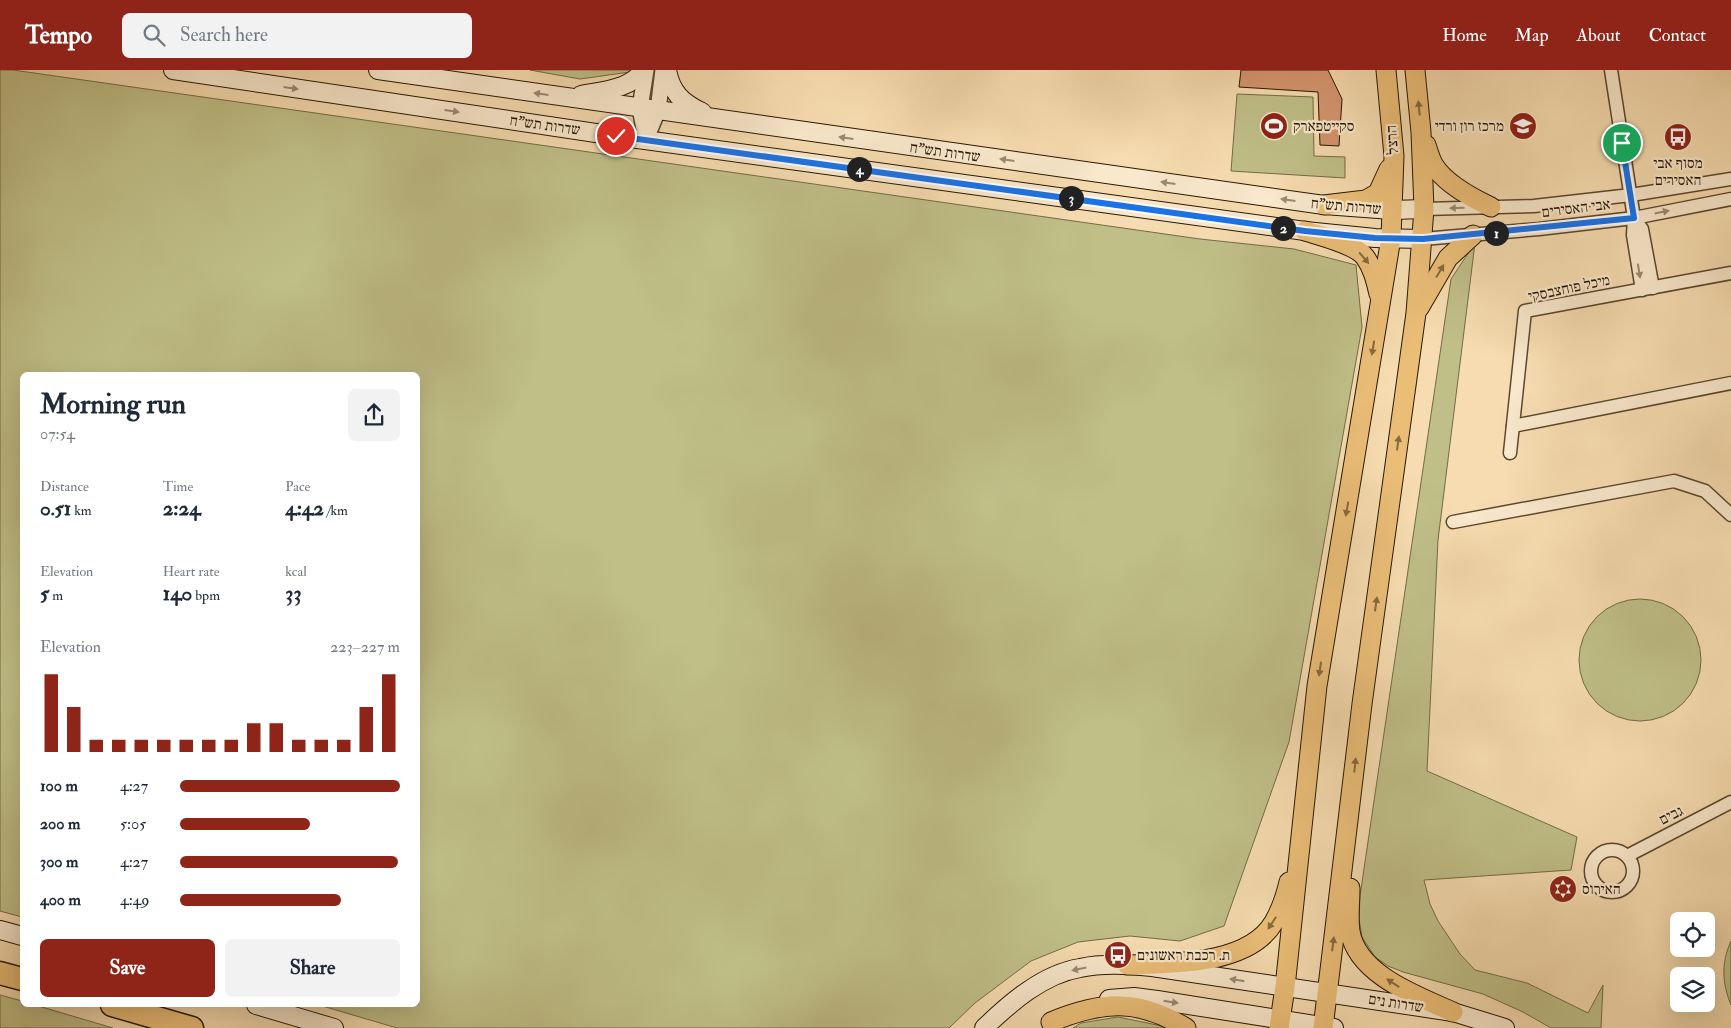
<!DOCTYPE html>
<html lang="en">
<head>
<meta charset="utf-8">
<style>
  :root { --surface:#fff; --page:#f2f2f3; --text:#1f2937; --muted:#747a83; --accent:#8f2418 }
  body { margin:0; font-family:"IM FELL Double Pica","Frank Ruhl Libre",serif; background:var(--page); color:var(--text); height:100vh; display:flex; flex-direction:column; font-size:19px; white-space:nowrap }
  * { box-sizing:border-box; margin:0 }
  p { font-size:16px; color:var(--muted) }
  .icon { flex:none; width:28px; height:28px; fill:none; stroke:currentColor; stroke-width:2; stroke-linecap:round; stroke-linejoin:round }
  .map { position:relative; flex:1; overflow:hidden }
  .side { position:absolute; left:20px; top:302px; width:400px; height:635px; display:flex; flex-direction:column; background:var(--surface); border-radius:8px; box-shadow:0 5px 20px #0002 }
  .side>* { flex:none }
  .tools { position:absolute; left:1670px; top:842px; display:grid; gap:10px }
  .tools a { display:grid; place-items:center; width:45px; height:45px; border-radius:8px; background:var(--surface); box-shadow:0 5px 20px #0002; font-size:25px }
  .pin { position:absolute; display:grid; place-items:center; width:42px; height:42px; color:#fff; margin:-21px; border:2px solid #fff; border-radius:50%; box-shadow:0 1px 5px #0007 }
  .km { position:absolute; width:25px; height:25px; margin:-12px; border-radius:50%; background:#222; color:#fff; font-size:14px; line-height:25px; text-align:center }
  .round { display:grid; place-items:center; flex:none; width:52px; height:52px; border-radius:8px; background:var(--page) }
  .headline { display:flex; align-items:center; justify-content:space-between; height:85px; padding:0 20px }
  h1 { font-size:28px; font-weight:700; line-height:38px }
  .stats { display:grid; grid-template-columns:repeat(3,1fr); gap:8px; height:85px; padding:5px 20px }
  .stats div { display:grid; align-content:center }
  .stats b { font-size:21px; font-weight:700 }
  .stats small { font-size:14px; font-weight:400 }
  .stats p { font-size:14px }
  .chart { height:140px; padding:10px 20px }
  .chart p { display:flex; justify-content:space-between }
  .chart svg { width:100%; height:90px; margin-top:5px; stroke:var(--accent); stroke-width:6 }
  .action { display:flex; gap:10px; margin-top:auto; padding:10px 20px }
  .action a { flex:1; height:58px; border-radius:8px; background:var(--accent); color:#fff; font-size:20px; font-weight:700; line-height:58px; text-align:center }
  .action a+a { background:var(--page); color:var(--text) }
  ul { padding:0 20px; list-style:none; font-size:16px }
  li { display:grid; grid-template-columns:80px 60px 1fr; align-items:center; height:38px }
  li i { height:12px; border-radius:6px; background:var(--accent) }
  header { display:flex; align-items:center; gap:30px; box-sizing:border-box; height:70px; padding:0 25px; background:var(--accent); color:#fff }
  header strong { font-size:24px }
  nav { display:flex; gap:28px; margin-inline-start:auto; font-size:18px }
  .search { width:350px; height:45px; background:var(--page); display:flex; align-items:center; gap:12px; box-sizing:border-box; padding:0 18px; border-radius:8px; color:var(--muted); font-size:19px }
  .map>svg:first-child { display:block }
</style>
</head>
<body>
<header>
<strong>Tempo</strong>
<div class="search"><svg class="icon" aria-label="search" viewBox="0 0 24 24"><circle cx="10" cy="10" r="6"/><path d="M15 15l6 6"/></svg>Search here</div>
<nav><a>Home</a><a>Map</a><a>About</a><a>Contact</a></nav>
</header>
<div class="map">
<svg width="1731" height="958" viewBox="0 0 1731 958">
  <rect width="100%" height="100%" fill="#f6dcb0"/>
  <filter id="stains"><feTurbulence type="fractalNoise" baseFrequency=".004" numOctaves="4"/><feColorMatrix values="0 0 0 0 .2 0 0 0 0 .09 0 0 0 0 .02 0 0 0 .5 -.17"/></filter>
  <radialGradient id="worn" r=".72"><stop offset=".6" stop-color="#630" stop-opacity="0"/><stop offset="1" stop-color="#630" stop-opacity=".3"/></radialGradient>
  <!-- green -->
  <g fill="#c0bf88" stroke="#736b45">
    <polygon points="0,0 13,0 1200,169 1294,179 1356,195 1362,257 1289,672 1224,856 1180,871 1130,866 1078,872 1031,891 975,933 949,958 397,958 319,935 418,935 418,305 22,305 22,847 0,841"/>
    <polygon points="530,0 630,0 630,2 580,9"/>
    <polygon points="1237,24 1313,27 1314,86 1345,87 1345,108 1231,101"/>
    <polygon points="1475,173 1438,470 1427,701 1577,767 1571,800 1424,810 1430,834 1438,851 1460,884 1475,900 1527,913 1588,943 1603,915 1601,958 1551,958 1523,942 1483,924 1403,902 1388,896 1375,887 1362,867 1359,849 1360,826 1451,209"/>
    <circle cx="1640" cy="590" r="61"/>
    <path d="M1731,871V935C1722,913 1721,893 1731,871Z"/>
    <polygon points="0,925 22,931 22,935 35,935 113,958 0,958"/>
    <polygon points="1118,947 1162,956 1164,958 1073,958 1081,953"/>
  </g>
  <!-- building -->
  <polygon fill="#d59670" stroke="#261702" points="1241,0 1328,0 1342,29 1339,76 1320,75 1318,22 1239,17"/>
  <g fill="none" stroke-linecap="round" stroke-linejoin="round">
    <!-- minor casing -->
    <g stroke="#5a482e" stroke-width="15">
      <g id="minor">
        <polyline points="1611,0 1634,148 1633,165 1642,220"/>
        <polyline points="1424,139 1534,136 1631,125 1731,109"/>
        <polyline points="1634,148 1642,159 1653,218"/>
        <polyline points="1423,169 1539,159 1634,148 1731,129"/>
        <polyline points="1513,356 1731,313"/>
        <polyline points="1510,383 1525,241 1731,203"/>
        <polyline points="1453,452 1674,411 1705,421 1731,445"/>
        <circle cx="1612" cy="801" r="21"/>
        <polyline points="1627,786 1731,732"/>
      </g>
    </g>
    <!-- tertiary casing -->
    <g stroke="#5a482e" stroke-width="18">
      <g id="tertiary">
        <polyline points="646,0 640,38 646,69"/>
        <polyline points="646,69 658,40 663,0"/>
      </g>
    </g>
    <!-- secondary casing -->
    <g stroke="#261702" stroke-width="20">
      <g id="secondary">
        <polyline points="173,0 616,66 1305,161 1375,168 1423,169"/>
        <polyline points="378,0 1324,135 1392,140 1424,139"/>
        <path d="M667,0C671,22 682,33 702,42"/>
        <path d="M581,25C601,21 632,19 643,0"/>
        <polyline points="0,860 22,866"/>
        <polyline points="1109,929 1134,927 1157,930 1334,958"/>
        <polyline points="256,935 334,958"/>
        <path d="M984,958C1010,933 1043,904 1080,898C1104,893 1128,895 1152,897L1453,942L1505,958"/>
      </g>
    </g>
    <!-- primary casing -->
    <g stroke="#261702" stroke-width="21">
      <g id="primary">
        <path d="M1426,75C1428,81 1430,88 1433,94C1444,113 1472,128 1491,137"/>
        <polyline points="1324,135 1366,130 1378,123 1389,99"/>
        <path d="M1305,161C1321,166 1355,174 1365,187C1373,198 1376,211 1379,224"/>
        <polyline points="1419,238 1448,188 1473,165"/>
        <path d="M1350,818C1350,832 1348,847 1350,861C1357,905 1418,926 1453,942"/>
        <path d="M1127,895C1171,893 1248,896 1274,852C1281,840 1286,825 1289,812"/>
        <path d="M1051,952C1102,931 1138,928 1186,958"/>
        <polyline points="1279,958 1285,917 1317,616 1391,168 1394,86 1386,0"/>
        <polyline points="1323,958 1362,634 1416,243 1424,139 1421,62 1415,0"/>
      </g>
    </g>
    <!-- motorway casing -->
    <g stroke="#261702" stroke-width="25">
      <g id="motorway">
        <polyline points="0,903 22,909"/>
        <polyline points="112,935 192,958"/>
      </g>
    </g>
    <!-- minor -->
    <use href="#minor" stroke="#f9e8cc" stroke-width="12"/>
    <!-- tertiary -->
    <use href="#tertiary" stroke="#f9e8cc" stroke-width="15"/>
    <!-- secondary -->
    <use href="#secondary" stroke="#f9e8cc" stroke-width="18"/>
    <!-- primary -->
    <use href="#primary" stroke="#ebbe78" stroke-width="19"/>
    <!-- motorway -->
    <use href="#motorway" stroke="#ebbe78" stroke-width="22"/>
  </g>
  <!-- one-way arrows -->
  <defs><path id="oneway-solid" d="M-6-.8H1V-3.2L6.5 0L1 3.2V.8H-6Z" transform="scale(1.25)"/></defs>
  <g fill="#9a8a71">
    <use href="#oneway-solid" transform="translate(291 18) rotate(8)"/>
    <use href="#oneway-solid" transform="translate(541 24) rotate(-172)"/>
    <use href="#oneway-solid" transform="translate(452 41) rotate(8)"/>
    <use href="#oneway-solid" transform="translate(846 68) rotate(-172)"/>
    <use href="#oneway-solid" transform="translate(1007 90) rotate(-172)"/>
    <use href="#oneway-solid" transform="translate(1168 113) rotate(-172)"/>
    <use href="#oneway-solid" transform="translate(1288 130) rotate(-172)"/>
    <use href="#oneway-solid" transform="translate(1457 138) rotate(178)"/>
    <use href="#oneway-solid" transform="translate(1662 142) rotate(-11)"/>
    <use href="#oneway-solid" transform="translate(1639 201) rotate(81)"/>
    <use href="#oneway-solid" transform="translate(1079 899) rotate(168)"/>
    <use href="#oneway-solid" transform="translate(1237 910) rotate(-171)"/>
    <use href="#oneway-solid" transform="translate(1171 932) rotate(9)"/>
  </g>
  <g fill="#886a3d">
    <use href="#oneway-solid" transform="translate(1419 38) rotate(-96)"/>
    <use href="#oneway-solid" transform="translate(1364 188) rotate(49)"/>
    <use href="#oneway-solid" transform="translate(1440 201) rotate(-59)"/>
    <use href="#oneway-solid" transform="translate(1373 278) rotate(99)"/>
    <use href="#oneway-solid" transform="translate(1398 373) rotate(-82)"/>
    <use href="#oneway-solid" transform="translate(1347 439) rotate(100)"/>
    <use href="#oneway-solid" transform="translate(1376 534) rotate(-82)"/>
    <use href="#oneway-solid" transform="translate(1320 599) rotate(98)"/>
    <use href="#oneway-solid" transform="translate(1355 695) rotate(-84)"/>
    <use href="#oneway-solid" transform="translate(1272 853) rotate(123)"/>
    <use href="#oneway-solid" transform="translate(1333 874) rotate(-83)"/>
    <use href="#oneway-solid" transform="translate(1393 913) rotate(-147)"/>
  </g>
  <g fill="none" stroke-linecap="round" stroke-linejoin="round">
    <!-- route casing -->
    <g stroke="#fff" stroke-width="10">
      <polyline id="route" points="616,66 1305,161 1375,168 1423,169 1634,148 1622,73"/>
    </g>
    <!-- route -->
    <use href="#route" stroke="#1a73e8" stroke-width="6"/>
  </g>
  <!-- icons -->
  <defs>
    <g id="stadium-disc" transform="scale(1.4375)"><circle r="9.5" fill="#8f2418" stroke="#f9e8cc"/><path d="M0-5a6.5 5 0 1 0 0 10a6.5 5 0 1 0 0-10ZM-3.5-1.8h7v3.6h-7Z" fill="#fff"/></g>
    <g id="school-disc" transform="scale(1.4375)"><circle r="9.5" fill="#8f2418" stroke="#f9e8cc"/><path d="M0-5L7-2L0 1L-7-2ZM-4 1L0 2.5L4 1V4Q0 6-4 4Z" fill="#fff"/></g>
    <g id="bus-disc" transform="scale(1.4375)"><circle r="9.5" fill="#8f2418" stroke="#f9e8cc"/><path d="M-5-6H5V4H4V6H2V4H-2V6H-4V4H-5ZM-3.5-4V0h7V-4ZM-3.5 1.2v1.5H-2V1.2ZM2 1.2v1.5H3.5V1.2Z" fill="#fff"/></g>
    <g id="synagogue-disc" transform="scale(1.4375)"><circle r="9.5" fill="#8f2418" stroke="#f9e8cc"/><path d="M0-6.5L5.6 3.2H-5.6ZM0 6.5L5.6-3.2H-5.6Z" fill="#fff"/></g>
  </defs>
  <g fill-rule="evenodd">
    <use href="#stadium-disc" x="1274" y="56"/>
    <use href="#school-disc" x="1523" y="56"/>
    <use href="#bus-disc" x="1678" y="67"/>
    <use href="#synagogue-disc" x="1563" y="819"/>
    <use href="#bus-disc" x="1118" y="885"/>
  </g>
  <g text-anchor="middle" stroke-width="4.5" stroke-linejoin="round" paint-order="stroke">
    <!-- street labels -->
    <g font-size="15" fill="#261702" stroke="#f9e8cc">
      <text transform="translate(545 55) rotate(8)" y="5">שדרות תש"ח</text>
      <text transform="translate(1392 70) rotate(-94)" y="5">הרצל</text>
      <text transform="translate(945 82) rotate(8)" y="5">שדרות תש"ח</text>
      <text transform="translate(1346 136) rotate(5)" y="5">שדרות תש"ח</text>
      <text transform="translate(1576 138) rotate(-7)" y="5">אבי האסירים</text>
      <text transform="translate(1569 218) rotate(-12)" y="5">מיכל פוחצבסקי</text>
      <text transform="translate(1671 745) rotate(-27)" y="5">גבים</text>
      <text transform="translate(1396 933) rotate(9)" y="5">שדרות נים</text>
    </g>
    <!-- poi labels -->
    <g font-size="15" fill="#261702" stroke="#f9e8cc" text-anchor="start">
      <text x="1293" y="61">סקייטפארק</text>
      <text x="1504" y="61" text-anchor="end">מרכז רון ורדי</text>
      <text x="1678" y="98" text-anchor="middle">מסוף אבי<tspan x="1678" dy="17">האסירים</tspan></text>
      <text x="1582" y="824">האירוס</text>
      <text x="1137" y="890">ת. רכבת ראשונים</text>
    </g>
  </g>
  <rect width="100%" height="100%" filter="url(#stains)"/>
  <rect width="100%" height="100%" fill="url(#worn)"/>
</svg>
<div class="tools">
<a><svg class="icon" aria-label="locate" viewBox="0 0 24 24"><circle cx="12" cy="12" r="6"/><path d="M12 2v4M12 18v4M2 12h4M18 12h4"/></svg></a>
<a><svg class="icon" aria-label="layers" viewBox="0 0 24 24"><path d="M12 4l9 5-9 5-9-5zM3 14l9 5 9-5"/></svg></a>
</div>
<div class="pin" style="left:1622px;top:73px;background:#1e9e55"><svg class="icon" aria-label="arrive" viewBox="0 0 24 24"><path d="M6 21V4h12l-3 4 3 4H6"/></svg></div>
<div class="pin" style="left:616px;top:66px;background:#d93025"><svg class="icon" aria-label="check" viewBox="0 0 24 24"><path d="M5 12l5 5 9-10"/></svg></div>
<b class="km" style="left:1496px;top:163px">1</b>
<b class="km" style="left:1283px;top:158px">2</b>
<b class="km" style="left:1071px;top:128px">3</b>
<b class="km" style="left:859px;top:99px">4</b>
<section class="side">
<div class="headline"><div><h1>Morning run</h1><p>07:54</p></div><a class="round"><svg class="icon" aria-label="share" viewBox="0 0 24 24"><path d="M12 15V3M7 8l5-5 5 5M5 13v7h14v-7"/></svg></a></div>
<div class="stats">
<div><p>Distance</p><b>0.51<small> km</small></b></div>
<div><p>Time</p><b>2:24</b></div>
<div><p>Pace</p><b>4:42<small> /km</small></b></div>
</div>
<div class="stats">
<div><p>Elevation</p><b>5<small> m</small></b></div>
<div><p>Heart rate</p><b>140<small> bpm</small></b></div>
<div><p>kcal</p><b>33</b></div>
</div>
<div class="chart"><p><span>Elevation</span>223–227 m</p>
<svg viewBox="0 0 160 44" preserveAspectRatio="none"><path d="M5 44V6M15 44V22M25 44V38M35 44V38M45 44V38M55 44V38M65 44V38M75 44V38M85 44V38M95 44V30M105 44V30M115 44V38M125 44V38M135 44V38M145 44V22M155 44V6"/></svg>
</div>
<ul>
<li><b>100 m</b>4:27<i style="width:100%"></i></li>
<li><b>200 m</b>5:05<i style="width:59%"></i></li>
<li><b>300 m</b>4:27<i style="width:99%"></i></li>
<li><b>400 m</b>4:49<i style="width:73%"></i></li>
</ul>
<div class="action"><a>Save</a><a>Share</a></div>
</section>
</div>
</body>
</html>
